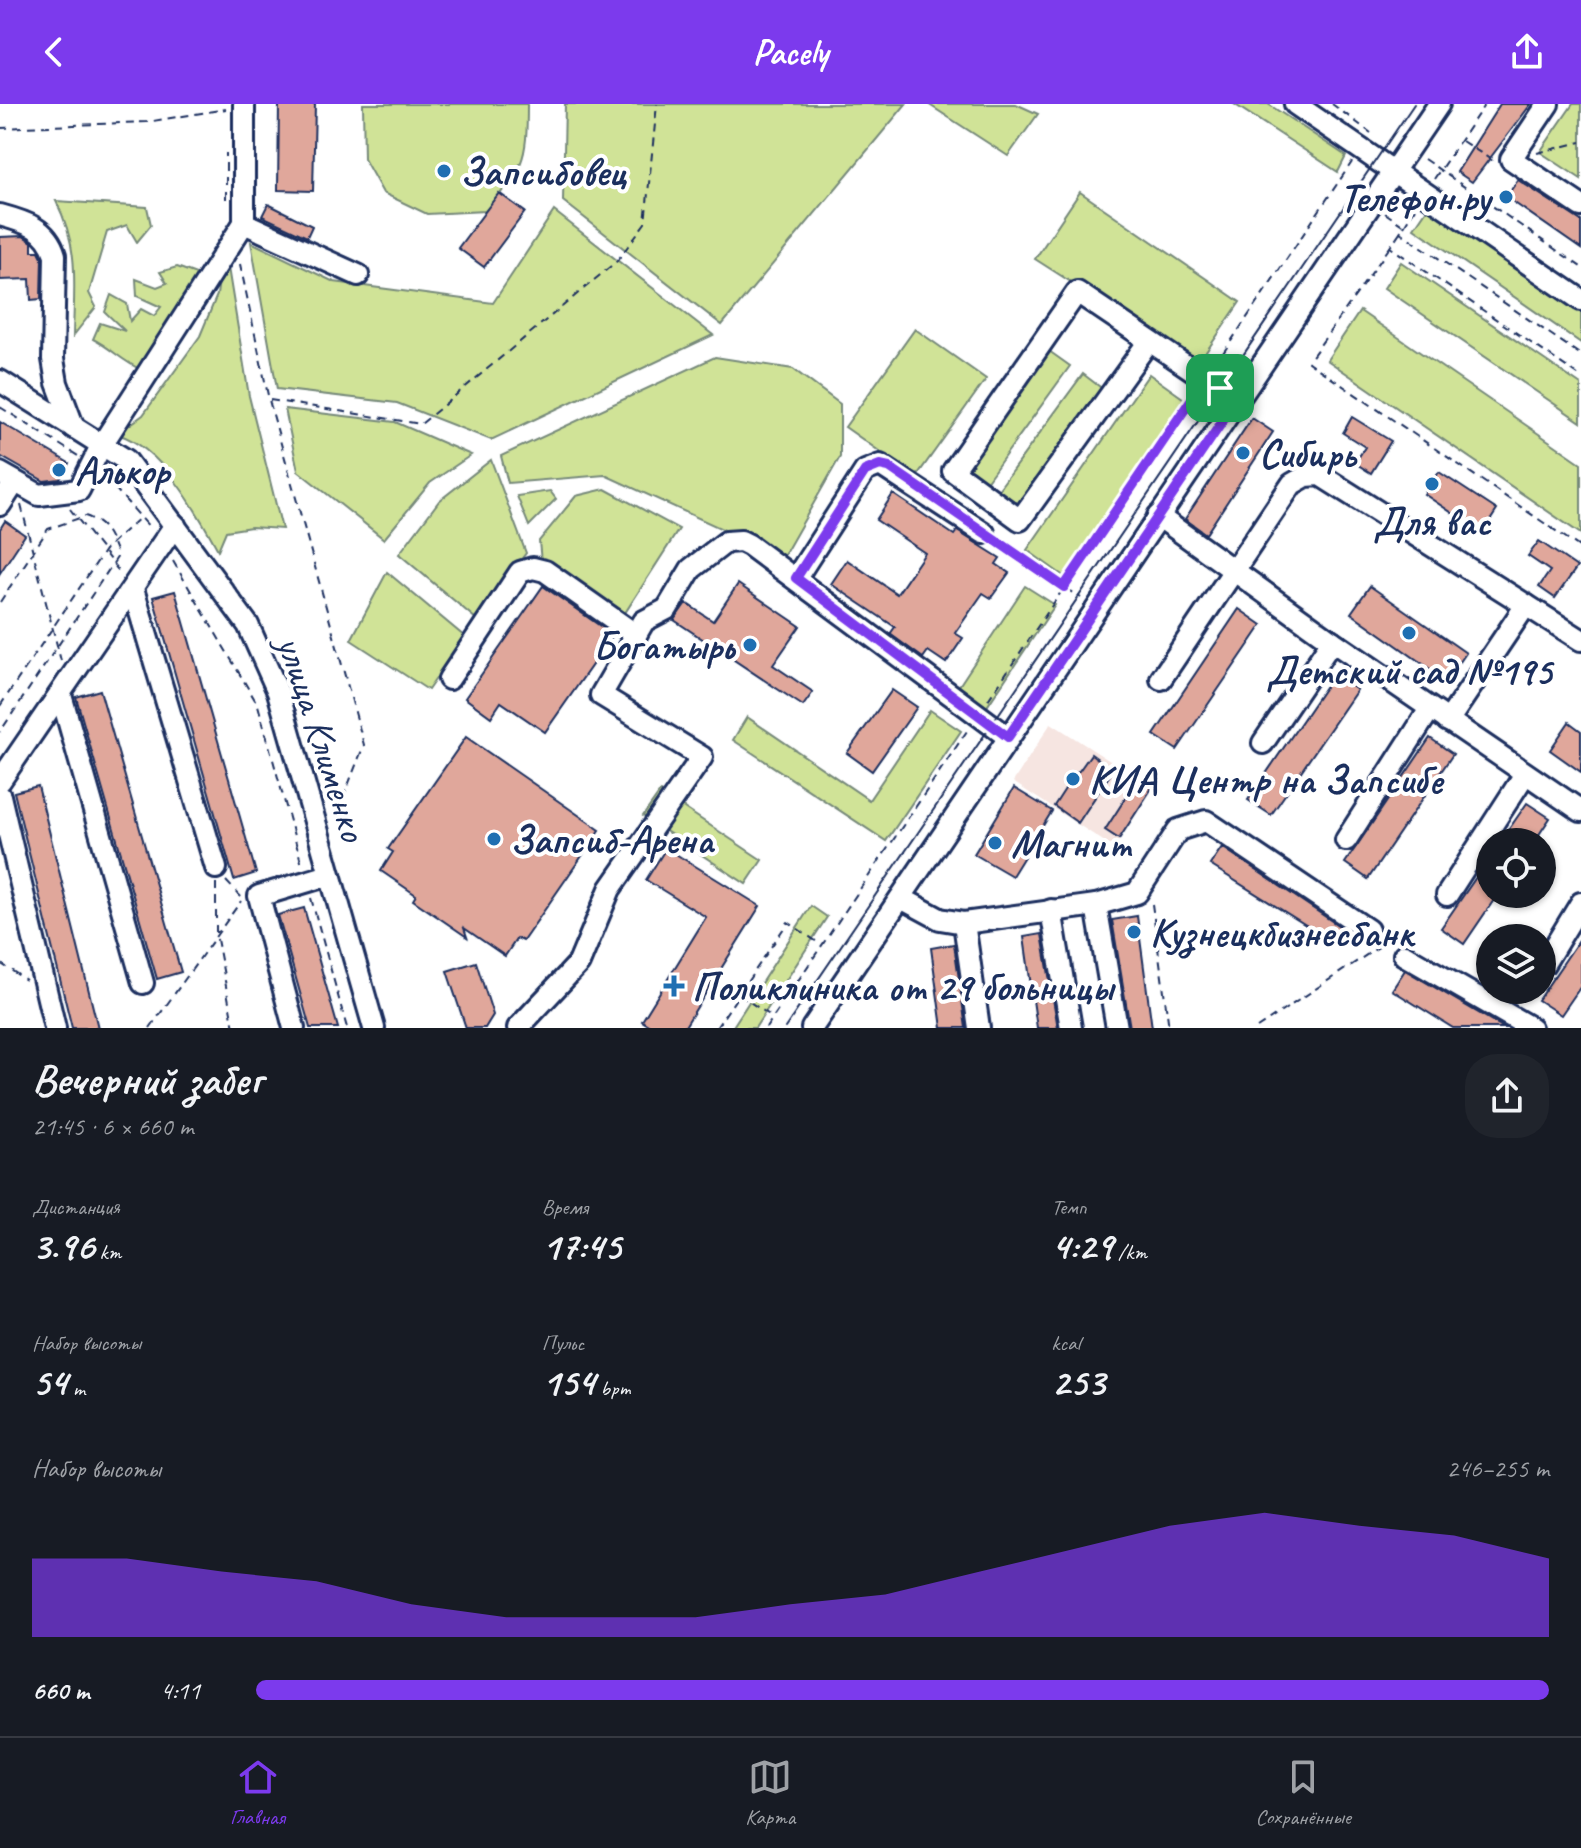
<!DOCTYPE html>
<html lang="ru">
<head>
<meta charset="utf-8">
<style>
  :root { --surface:#171b24; --page:#20242c; --text:#f1f3f6; --muted:#9ea1a6; --line:#363941; --accent:#7c3aed }
  body { margin:0; font-family:Caveat,sans-serif; background:var(--page); color:var(--text); height:100vh; display:flex; flex-direction:column; font-size:30px; white-space:nowrap }
  * { box-sizing:border-box; margin:0 }
  p { font-size:26px; color:var(--muted) }
  .icon { flex:none; width:44px; height:44px; fill:none; stroke:currentColor; stroke-width:2; stroke-linecap:round; stroke-linejoin:round }
  .map { position:relative; height:924px; overflow:hidden }
  .side { display:flex; flex-direction:column; background:var(--surface); flex:1 }
  .side>* { flex:none }
  .fabs { position:absolute; left:1476px; top:724px; display:grid; gap:16px }
  .fabs a { display:grid; place-items:center; width:80px; height:80px; border-radius:50%; background:var(--surface); box-shadow:0 2px 6px #0004; font-size:40px }
  .pin { position:absolute; display:grid; place-items:center; width:68px; height:68px; color:#fff; margin:-34px; border-radius:16px; box-shadow:0 4px 12px #0006 }
  .round { display:grid; place-items:center; flex:none; width:84px; height:84px; border-radius:32px; background:var(--page) }
  .overview { display:flex; align-items:center; justify-content:space-between; height:136px; padding:0 32px }
  h1 { font-size:44px; font-weight:700; line-height:60px }
  .metrics { display:grid; grid-template-columns:repeat(3,1fr); gap:12px; height:136px; padding:8px 32px }
  .metrics div { display:grid; align-content:center }
  .metrics b { font-size:40px; font-weight:700 }
  .metrics small { font-size:22px; font-weight:400 }
  .metrics p { font-size:22px }
  .chart { height:224px; padding:16px 32px }
  .chart p { display:flex; justify-content:space-between }
  .chart svg { width:100%; height:144px; margin-top:8px; fill:var(--accent); opacity:.7 }
  ul { padding:0 32px; list-style:none; font-size:26px }
  li { display:grid; grid-template-columns:128px 96px 1fr; align-items:center; height:60px }
  li i { height:20px; border-radius:10px; background:var(--accent) }
  header { display:flex; justify-content:space-between; align-items:center; height:104px; padding:0 32px; background:var(--accent); color:#fff; font-size:36px; font-weight:700 }
  .tabs { display:flex; justify-content:space-around; align-items:center; height:112px; border-top:2px solid var(--line); background:var(--surface); font-size:22px; color:var(--muted) }
  .tabs a { display:grid; justify-items:center; gap:4px }
  .tabs .current { color:var(--accent) }
  .map>svg:first-child { display:block }
</style>
</head>
<body>
<header><svg class="icon" aria-label="back" viewBox="0 0 24 24"><path d="M15 5l-7 7 7 7"/></svg>Pacely<svg class="icon" aria-label="share" viewBox="0 0 24 24"><path d="M12 15V3M7 8l5-5 5 5M5 13v7h14v-7"/></svg></header>
<div class="map">
<svg width="1581" height="924" viewBox="0 0 1581 924">
  <rect width="100%" height="100%" fill="#fff"/>
  <filter id="ink" filterUnits="userSpaceOnUse"><feTurbulence type="fractalNoise" baseFrequency=".0125" numOctaves="2"/><feDisplacementMap in="SourceGraphic" scale="16" xChannelSelector="R" yChannelSelector="G"/><feConvolveMatrix kernelMatrix="1 2 1 2 8 2 1 2 1" color-interpolation-filters="sRGB"/></filter>
  <g filter="url(#ink)">
    <!-- built -->
    <polygon fill="#f6e5e1" points="1051,619 1152,684 1114,744 1013,678"/>
    <!-- green -->
    <g fill="#d0e397" stroke="#76897a" stroke-width="2">
      <path d="M363,0H527C527,59 524,63 485,107L427,110L383,89L364,55Z"/>
      <polygon points="565,0 906,0 722,221 563,97"/>
      <polygon points="928,0 1016,0 1038,10 1008,52"/>
      <polygon points="1234,0 1268,0 1346,52 1338,68"/>
      <polygon points="1573,0 1581,0 1581,75 1540,48"/>
      <polygon points="1080,88 1240,198 1195,264 1138,221 1035,155"/>
      <path d="M56,97L147,103L151,121L137,138L127,121L107,128L89,189L96,203L73,232C74,180 80,145 56,97Z"/>
      <polygon points="1431,99 1581,201 1581,239 1414,124"/>
      <polygon points="554,107 713,231 491,336 397,299 277,285 251,138 334,178 493,199"/>
      <path d="M224,139L249,292L282,425L251,423L226,427L218,446C197,407 161,343 117,330L143,311L200,232L217,191Z"/>
      <polygon points="1401,158 1581,281 1581,318 1384,184"/>
      <path d="M177,163L204,173L142,266C123,258 111,244 93,235L100,219L125,227L105,208L111,191L127,200L130,217L141,205L154,212L161,203L137,192L136,175L157,183L167,179L160,168Z"/>
      <polygon points="1360,207 1581,359 1581,430 1327,256"/>
      <polygon points="915,225 986,275 916,373 845,323"/>
      <polygon points="1049,247 1070,262 986,378 964,363"/>
      <polygon points="715,253 793,265 840,300 840,353 783,453 605,371 508,379 501,352"/>
      <polygon points="1083,270 1104,286 1020,402 998,386"/>
      <polygon points="1149,270 1187,297 1065,473 1027,446"/>
      <polygon points="285,305 395,318 471,351 430,379 384,435 298,367"/>
      <polygon points="491,356 526,449 476,515 399,450 439,397"/>
      <polygon points="605,385 679,425 623,512 541,458 539,437 576,392"/>
      <polygon points="550,387 556,395 529,422 517,392"/>
      <polygon points="387,468 465,533 428,586 351,536"/>
      <polygon points="1025,482 1055,501 984,607 955,588"/>
      <polygon points="930,606 961,627 886,737 733,636 747,613 869,696"/>
      <polygon points="660,688 762,756 746,780 643,712"/>
      <polygon points="811,802 827,813 755,924 732,924"/>
    </g>
    <!-- building -->
    <g fill="#e0a79b" stroke="#1b2f5e" stroke-width="2">
      <polygon points="279,0 315,0 313,87 278,86"/>
      <polygon points="1500,0 1531,0 1472,78 1457,68"/>
      <polygon points="1518,76 1581,117 1581,145 1506,93"/>
      <polygon points="499,89 525,108 484,163 458,144"/>
      <polygon points="268,100 312,122 307,133 262,112"/>
      <polygon points="23,132 32,138 32,147 39,147 42,153 41,195 31,196 30,175 0,176 0,133"/>
      <polygon points="1352,313 1391,337 1371,369 1355,359 1365,343 1343,329"/>
      <polygon points="1252,314 1273,328 1206,430 1185,415"/>
      <polygon points="0,318 69,359 60,375 44,377 0,352"/>
      <polygon points="1439,368 1497,406 1482,429 1424,390"/>
      <polygon points="893,390 954,431 957,427 1000,454 996,460 1009,469 991,494 983,489 955,529 963,534 946,559 928,547 923,554 890,530 895,523 831,480 847,456 897,490 925,449 876,416"/>
      <polygon points="5,417 25,431 0,469 0,425"/>
      <polygon points="1539,437 1577,463 1555,494 1539,483 1550,467 1528,452"/>
      <polygon points="738,480 800,522 773,561 813,588 803,602 674,516 686,499 713,517"/>
      <polygon points="543,482 613,531 545,628 501,598 491,613 465,594"/>
      <polygon points="1370,482 1466,549 1447,577 1351,509"/>
      <polygon points="175,487 256,769 234,776 153,493"/>
      <polygon points="1239,505 1262,521 1177,646 1154,631"/>
      <polygon points="1334,570 1357,586 1271,711 1248,696"/>
      <polygon points="100,586 181,868 157,875 76,593"/>
      <polygon points="892,586 917,603 872,667 847,649"/>
      <polygon points="1569,618 1581,627 1581,668 1550,646"/>
      <polygon points="466,633 600,726 523,837 517,834 505,852 464,824 467,833 413,796 416,791 381,767 393,748 388,745"/>
      <polygon points="1430,634 1453,650 1368,775 1345,759"/>
      <polygon points="1091,650 1113,666 1078,719 1054,702 1065,685 1067,672 1079,667"/>
      <polygon points="1139,673 1152,684 1119,735 1105,726"/>
      <polygon points="38,682 98,924 72,924 14,688"/>
      <polygon points="1014,684 1052,707 1012,772 974,750"/>
      <polygon points="1527,699 1550,714 1534,738 1500,738"/>
      <polygon points="1222,743 1345,826 1336,840 1210,761"/>
      <polygon points="666,744 760,802 684,924 653,924 642,917 706,813 646,776"/>
      <polygon points="1490,753 1490,790 1498,790 1464,840 1441,824"/>
      <polygon points="304,804 338,924 310,924 278,811"/>
      <polygon points="1137,812 1152,924 1130,924 1112,816"/>
      <polygon points="1042,830 1058,924 1037,924 1024,833"/>
      <polygon points="1581,833 1581,882 1561,911 1538,896"/>
      <polygon points="954,840 966,924 942,924 931,844"/>
      <polygon points="476,858 493,911 485,924 466,924 447,867"/>
      <polygon points="1405,866 1492,917 1504,924 1453,924 1392,886"/>
    </g>
    <g fill="none" stroke-linecap="round" stroke-linejoin="round">
      <!-- minor casing -->
      <g stroke="#1b2f5e" stroke-width="26">
        <g id="minor">
          <polyline points="1295,0 1581,196"/>
          <polyline points="1548,0 1511,55 1581,102"/>
          <path d="M0,111C26,118 47,124 55,151L53,255L57,279L74,324"/>
          <polyline points="244,119 358,171"/>
          <polyline points="1149,237 1020,416 953,367 1077,188 1237,296"/>
          <polyline points="0,277 126,356 248,521 278,588 374,924"/>
          <polyline points="0,369 39,391 79,386 101,342 244,119 244,0"/>
          <polyline points="0,401 15,378"/>
          <polyline points="1158,412 1332,537 1581,707"/>
          <polyline points="796,474 865,367 880,361 984,429"/>
          <polyline points="133,485 216,764"/>
          <polyline points="1526,501 1581,536"/>
          <polyline points="449,575 520,468 533,464 545,467 636,531"/>
          <polyline points="1161,575 1292,380 1306,372 1320,371 1526,501 1448,617"/>
          <polyline points="61,591 143,879"/>
          <polyline points="1263,639 1332,537"/>
          <polyline points="0,677 175,421"/>
          <polyline points="0,692 55,924"/>
          <polyline points="1346,736 1430,605"/>
          <polyline points="1447,791 1525,670"/>
          <polyline points="901,794 940,815 964,819 1096,801 1137,789 1178,726 1206,717 1368,826"/>
          <polyline points="1096,801 1117,924"/>
          <polyline points="1051,806 1071,924"/>
          <polyline points="964,819 979,924"/>
          <polyline points="1404,851 1531,924"/>
          <polyline points="1544,860 1581,799"/>
          <polyline points="294,924 259,792 329,771"/>
          <polyline points="518,924 579,859 610,785 702,653 601,591 644,517 667,505 691,465 726,438 741,437 749,441 1008,633"/>
          <polyline points="812,924 1439,0"/>
        </g>
      </g>
      <!-- path -->
      <g stroke="#1b2f5e" stroke-width="2" stroke-dasharray="8 6" stroke-linecap="butt">
        <polyline points="1332,0 1371,29"/>
        <polyline points="0,24 147,18 226,5"/>
        <polyline points="1462,37 1496,59"/>
        <polyline points="1537,49 1581,38"/>
        <polyline points="1424,55 1581,163"/>
        <polyline points="1434,75 1485,0"/>
        <polyline points="226,95 226,49"/>
        <polyline points="1385,109 1404,122 1400,128 1581,251"/>
        <polyline points="1404,122 1415,104"/>
        <polyline points="1400,128 1390,143 1581,273"/>
        <polyline points="1390,143 1308,258 1581,444"/>
        <polyline points="240,160 269,296 364,641 345,689 331,709"/>
        <polyline points="1215,261 1352,58"/>
        <polyline points="270,296 421,320 617,157 645,119 657,0"/>
        <polyline points="0,303 78,352"/>
        <polyline points="105,373 151,425"/>
        <polyline points="21,401 61,557"/>
        <polyline points="70,405 121,470"/>
        <polyline points="997,437 1081,494"/>
        <polyline points="173,457 258,601 302,761"/>
        <path d="M0,498L48,425L85,412C106,419 110,432 118,452L0,628"/>
        <polyline points="988,596 1195,290"/>
        <polyline points="0,602 107,443 140,414"/>
        <polyline points="226,777 243,795"/>
        <polyline points="216,779 216,830 234,924"/>
        <polyline points="311,794 347,924"/>
        <polyline points="1152,800 1169,924"/>
        <polyline points="0,859 26,876"/>
        <polyline points="739,891 771,912"/>
        <polyline points="150,924 241,797"/>
        <polyline points="716,924 788,818 820,840"/>
        <polyline points="766,924 969,624"/>
        <polyline points="1257,924 1386,838"/>
      </g>
      <!-- minor -->
      <use href="#minor" stroke="#fff" stroke-width="20"/>
      <!-- tram -->
      <polyline stroke="#1b2f5e" stroke-width="2" points="785,924 1414,0"/>
    </g>
  </g>
  <g fill="none" stroke-linecap="round" stroke-linejoin="round" filter="url(#ink)">
    <!-- route casing -->
    <g stroke="#fff" stroke-width="16">
      <polygon id="route" points="1206,274 1237,296 1008,633 796,474 865,367 880,361 889,363 1064,483"/>
    </g>
    <!-- route -->
    <use href="#route" stroke="#7c3aed" stroke-width="10"/>
  </g>
  <!-- markers -->
  <g fill="#1f6fb2" stroke="#fff" stroke-width="3">
    <circle cx="444" cy="67" r="8"/>
    <circle cx="1506" cy="93" r="8"/>
    <circle cx="1243" cy="349" r="8"/>
    <circle cx="59" cy="366" r="8"/>
    <circle cx="1432" cy="380" r="8"/>
    <circle cx="1409" cy="529" r="8"/>
    <circle cx="750" cy="541" r="8"/>
    <circle cx="1073" cy="675" r="8"/>
    <circle cx="494" cy="735" r="8"/>
    <circle cx="995" cy="739" r="8"/>
    <circle cx="1134" cy="828" r="8"/>
    <path d="M670 870h8v8h8v8h-8v8h-8v-8h-8v-8h8z"/>
  </g>
  <g text-anchor="middle" stroke-width="8" stroke-linejoin="round" paint-order="stroke">
    <!-- poi labels -->
    <g font-size="40" font-weight="bold" fill="#1b2f5e" stroke="#fff" text-anchor="start">
      <text x="460" y="81">Запсибовец</text>
      <text x="1490" y="107" text-anchor="end">Телефон.ру</text>
      <text x="1259" y="363">Сибирь</text>
      <text x="75" y="380">Алькор</text>
      <text x="1432" y="431" text-anchor="middle">Для вас</text>
      <text x="734" y="555" text-anchor="end">Богатырь</text>
      <text x="1409" y="580" text-anchor="middle">Детский сад №195</text>
      <text x="1089" y="689">КИА Центр на Запсибе</text>
      <text x="510" y="749">Запсиб-Арена</text>
      <text x="1011" y="753">Магнит</text>
      <text x="1150" y="842">Кузнецкбизнесбанк</text>
      <text x="692" y="896">Поликлиника от 29 больницы</text>
    </g>
    <!-- street labels -->
    <g font-size="40" fill="#1b2f5e" stroke="#fff">
      <text transform="translate(323 634) rotate(72)" y="14">улица Клименко</text>
    </g>
  </g>
</svg>
<div class="fabs">
<a><svg class="icon" aria-label="locate" viewBox="0 0 24 24"><circle cx="12" cy="12" r="6"/><path d="M12 2v4M12 18v4M2 12h4M18 12h4"/></svg></a>
<a><svg class="icon" aria-label="layers" viewBox="0 0 24 24"><path d="M12 4l9 5-9 5-9-5zM3 14l9 5 9-5"/></svg></a>
</div>
<div class="pin" style="left:1220px;top:284px;background:#1e9e55"><svg class="icon" aria-label="arrive" viewBox="0 0 24 24"><path d="M6 21V4h12l-3 4 3 4H6"/></svg></div>
</div>
<section class="side">
<div class="overview"><div><h1>Вечерний забег</h1><p>21:45 · 6 × 660 m</p></div><a class="round"><svg class="icon" aria-label="share" viewBox="0 0 24 24"><path d="M12 15V3M7 8l5-5 5 5M5 13v7h14v-7"/></svg></a></div>
<div class="metrics">
<div><p>Дистанция</p><b>3.96<small> km</small></b></div>
<div><p>Время</p><b>17:45</b></div>
<div><p>Темп</p><b>4:29<small> /km</small></b></div>
</div>
<div class="metrics">
<div><p>Набор высоты</p><b>54<small> m</small></b></div>
<div><p>Пульс</p><b>154<small> bpm</small></b></div>
<div><p>kcal</p><b>253</b></div>
</div>
<div class="chart"><p><span>Набор высоты</span>246–255 m</p>
<svg viewBox="0 0 160 44" preserveAspectRatio="none"><path d="M0 44V20L10 20L20 24L30 27L40 34L50 38L60 38L70 38L80 34L90 31L100 24L110 17L120 10L130 6L140 10L150 13L160 20V44z"/></svg>
</div>
<ul>
<li><b>660 m</b>4:11<i style="width:100%"></i></li>
</ul>
</section>
<nav class="tabs">
<a class="current"><svg class="icon" aria-label="home" viewBox="0 0 24 24"><path d="M3 11l9-7 9 7M6 9v11h12V9"/></svg>Главная</a>
<a><svg class="icon" aria-label="map" viewBox="0 0 24 24"><path d="M3 6l6-2 6 2 6-2v14l-6 2-6-2-6 2zM9 4v14M15 6v14"/></svg>Карта</a>
<a><svg class="icon" aria-label="saved" viewBox="0 0 24 24"><path d="M7 4h10v16l-5-4-5 4z"/></svg>Сохранённые</a>
</nav>
</body>
</html>
